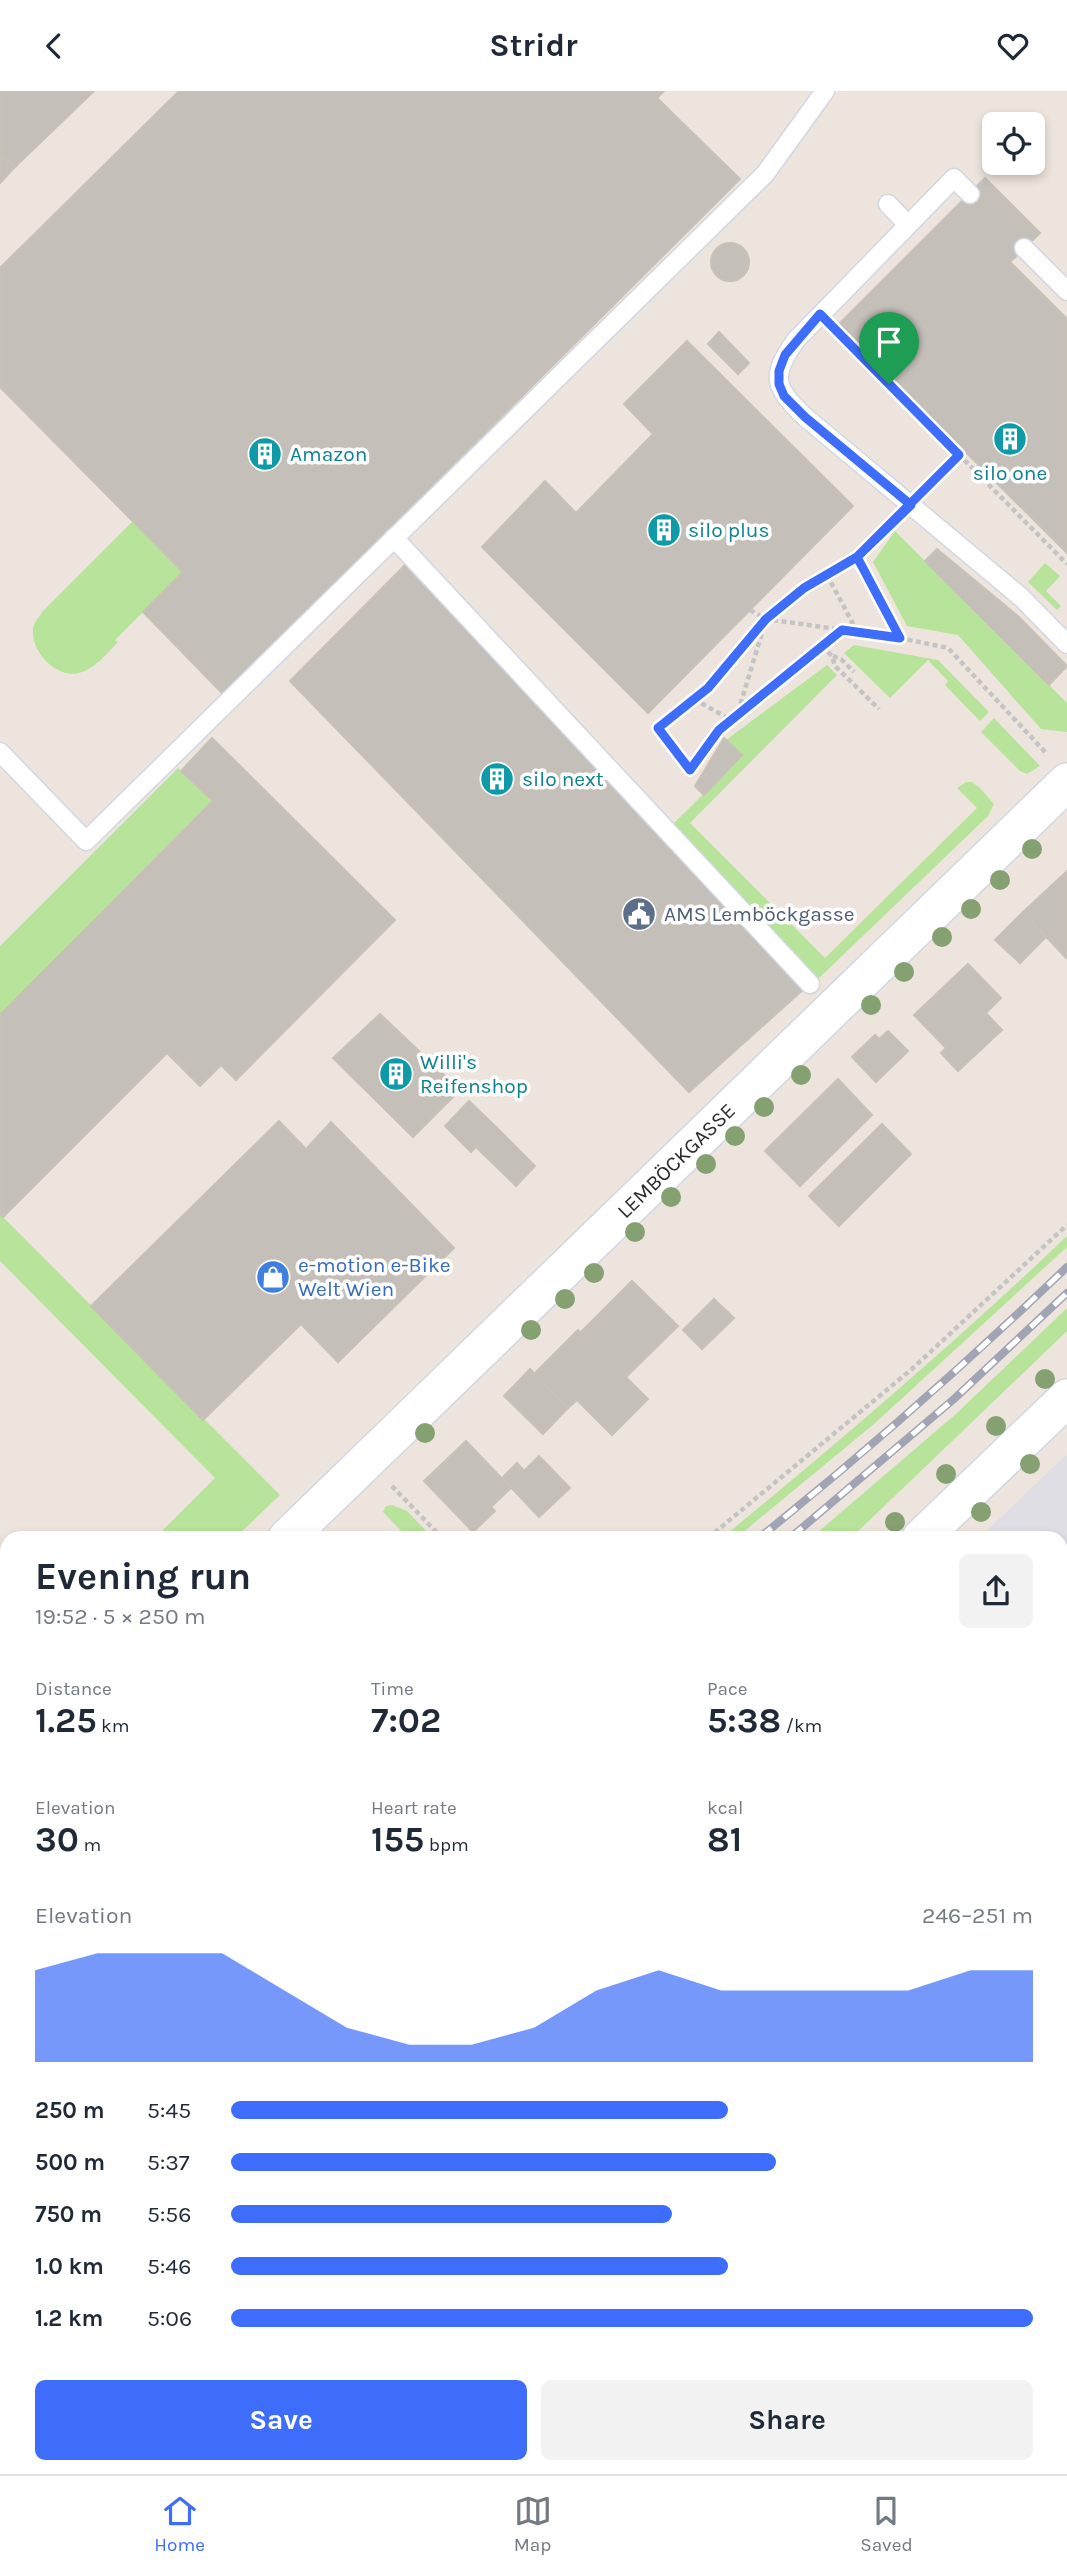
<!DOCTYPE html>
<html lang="en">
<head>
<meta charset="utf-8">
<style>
  :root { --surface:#fff; --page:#f2f2f3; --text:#1f2937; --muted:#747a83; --line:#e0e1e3; --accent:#3d6dfa }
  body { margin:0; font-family:Karla,sans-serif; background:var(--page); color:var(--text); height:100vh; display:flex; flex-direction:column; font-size:26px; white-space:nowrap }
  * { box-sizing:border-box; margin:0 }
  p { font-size:23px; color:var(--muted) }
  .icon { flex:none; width:38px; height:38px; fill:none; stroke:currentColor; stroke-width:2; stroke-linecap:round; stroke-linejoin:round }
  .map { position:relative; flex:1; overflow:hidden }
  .panel { position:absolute; left:0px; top:1440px; width:1068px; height:943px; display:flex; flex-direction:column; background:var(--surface); border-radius:21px 21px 0 0; box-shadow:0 4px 10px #0003 }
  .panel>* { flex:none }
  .fabs { position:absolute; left:982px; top:21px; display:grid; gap:14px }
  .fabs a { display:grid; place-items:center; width:63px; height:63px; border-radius:10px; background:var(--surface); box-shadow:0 4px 10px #0003; font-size:35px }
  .pin { position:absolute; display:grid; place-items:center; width:60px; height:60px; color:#fff; margin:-72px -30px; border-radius:50% 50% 50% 0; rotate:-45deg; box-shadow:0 0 7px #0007 }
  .pin .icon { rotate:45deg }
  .round { display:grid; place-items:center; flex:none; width:74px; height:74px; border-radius:10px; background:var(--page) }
  .overview { display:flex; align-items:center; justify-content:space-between; height:119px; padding:0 35px }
  h1 { font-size:38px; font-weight:700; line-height:52px }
  .metrics { display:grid; grid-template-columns:repeat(3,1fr); gap:10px; height:119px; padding:7px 35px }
  .metrics div { display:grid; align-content:center }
  .metrics b { font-size:35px; font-weight:700 }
  .metrics small { font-size:19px; font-weight:400 }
  .metrics p { font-size:19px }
  .chart { height:196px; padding:14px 35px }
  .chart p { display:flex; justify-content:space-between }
  .chart svg { width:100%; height:126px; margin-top:7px; fill:var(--accent); opacity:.7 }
  .action { display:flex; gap:14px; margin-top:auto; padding:14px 35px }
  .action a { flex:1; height:80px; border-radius:10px; background:var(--accent); color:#fff; font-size:28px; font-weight:700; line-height:80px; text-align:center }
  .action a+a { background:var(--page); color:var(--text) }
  ul { padding:0 35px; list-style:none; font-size:23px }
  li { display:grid; grid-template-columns:112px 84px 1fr; align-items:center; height:52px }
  li i { height:18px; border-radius:9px; background:var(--accent) }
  header { display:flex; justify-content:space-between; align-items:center; height:91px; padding:0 35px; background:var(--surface); font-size:32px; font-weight:700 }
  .tabs { display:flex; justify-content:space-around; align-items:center; height:98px; border-top:2px solid var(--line); background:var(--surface); font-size:19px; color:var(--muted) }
  .tabs a { display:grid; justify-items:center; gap:4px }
  .tabs .current { color:var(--accent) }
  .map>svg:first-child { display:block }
</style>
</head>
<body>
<header><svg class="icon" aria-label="back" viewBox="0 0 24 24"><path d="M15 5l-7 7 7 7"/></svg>Stridr<svg class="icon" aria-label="heart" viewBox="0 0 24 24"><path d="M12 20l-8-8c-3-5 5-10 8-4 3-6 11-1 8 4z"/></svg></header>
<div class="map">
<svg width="1067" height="2383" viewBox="0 0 1067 2383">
  <rect width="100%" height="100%" fill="#ede5dd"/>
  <!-- industrial -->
  <polygon fill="#dfdee5" points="1067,1363 1067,2091 1060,2084 1060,1447 979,1447"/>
  <!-- green -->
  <g fill="#b8e39a">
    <path d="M133,430L183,481L115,549L118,551C107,562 95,578 79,582C57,588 31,561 33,539C33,531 39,526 43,520Z"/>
    <polygon points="895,440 1067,612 1067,641 1041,638 958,544 907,535 873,471"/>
    <polygon points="1045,472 1060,485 1046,500 1061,515 1057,519 1028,491"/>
    <polygon points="854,554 938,569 989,621 980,630 945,594 948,590 928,569 890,607 844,562"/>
    <polygon points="827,574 837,584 690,732 825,867 977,717 957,697 966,691 972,691 980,697 994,713 988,725 817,889 672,734 742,665 726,649"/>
    <polygon points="994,627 1040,675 1027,683 1020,680 981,641"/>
    <polygon points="178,677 213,710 0,924 0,855"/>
    <polygon points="0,1123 280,1404 235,1447 155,1447 215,1387 0,1170"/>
    <path d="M1067,1145V1156L874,1333L736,1447H722C840,1350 956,1251 1067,1145Z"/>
    <polygon points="1067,1217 1067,1240 851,1447 811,1447 957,1322"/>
    <polygon points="392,1414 407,1420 433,1447 408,1447 383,1421 386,1415"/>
    <polygon points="7,1594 7,1668 0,1675 0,1601"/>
    <polygon points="1061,2268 1067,2276 1067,2383 18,2383 24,2376 1060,2376"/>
  </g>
  <!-- building -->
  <g fill="#c5bfba" stroke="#c8c1b7" stroke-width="2">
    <polygon points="0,0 94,0 16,75 0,65"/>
    <polygon points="179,0 664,0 657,7 740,88 223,603 143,521 183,481 0,296 0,177"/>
    <polygon points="0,65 16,75 0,92"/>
    <polygon points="985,87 1040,142 1010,171 1067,228 1067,462 838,234"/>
    <circle cx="730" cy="171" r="19"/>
    <polygon points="719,241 749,272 738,283 708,253"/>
    <polygon points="687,250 853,415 648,622 482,456 545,390 576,422 653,343 624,313"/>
    <polygon points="937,458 1019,526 1067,575 1049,594 925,470"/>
    <polygon points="407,472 805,897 689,1001 290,590"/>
    <polygon points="212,647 395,829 236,989 221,974 200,995 167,962 3,1126 0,1123 0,924 213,710 181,680"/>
    <polygon points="724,647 742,664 704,704 695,695"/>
    <polygon points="1067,780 1067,866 1066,867 1023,821"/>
    <polygon points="1023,821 1046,846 1020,872 995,849"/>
    <polygon points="968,873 1001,907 986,922 1002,939 958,980 941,962 946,957 914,924"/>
    <polygon points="380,923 460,999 413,1046 333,967"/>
    <polygon points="888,940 908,960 876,991 852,966 875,944 879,948"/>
    <polygon points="838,988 872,1024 800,1095 765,1060"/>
    <polygon points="469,1010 496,1036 471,1061 445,1035"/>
    <polygon points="279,1030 306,1058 331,1031 454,1157 338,1271 301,1233 203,1329 91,1215"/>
    <polygon points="882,1033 911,1063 839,1135 809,1105"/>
    <polygon points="496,1036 535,1075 516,1095 476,1056"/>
    <polygon points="632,1190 678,1235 626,1286 581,1241"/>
    <polygon points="714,1208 734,1227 702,1258 683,1239"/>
    <polygon points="578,1239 648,1308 612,1344 577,1309 568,1317 534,1283"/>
    <polygon points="530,1278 568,1317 543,1343 504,1305"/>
    <polygon points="466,1350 511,1397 491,1416 495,1420 473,1441 424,1390"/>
    <polygon points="539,1365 570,1397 539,1426 502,1387 517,1372 524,1380"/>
    <polygon points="1060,1556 1067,1563 1067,1878 1060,1884"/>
    <polygon points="7,1863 7,1929 0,1936 0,1899 3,1897 0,1894 0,1870"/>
    <polygon points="1067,1878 1067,1999 1060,2006 1060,1884"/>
    <polygon points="421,2376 543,2376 540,2383 421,2383"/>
    <polygon points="822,2376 937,2376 936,2383 820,2383"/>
  </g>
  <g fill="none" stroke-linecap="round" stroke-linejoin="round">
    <!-- service casing -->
    <g stroke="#d2d7e4" stroke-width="21">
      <g id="service">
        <path d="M970,103L954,87L796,249C769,287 775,296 805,326L1022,507L1067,553"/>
        <polyline points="888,113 907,133"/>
        <polyline points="1024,157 1067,200"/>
        <polyline points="394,447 810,893"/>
        <polyline points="0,661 86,750 765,83 825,0"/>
        <polyline points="1060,2162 1067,2156"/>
        <polyline points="1060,2236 1067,2230"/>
      </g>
    </g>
    <!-- minor casing -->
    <g stroke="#d2d7e4" stroke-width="40">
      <g id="minor">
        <path id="s1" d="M287,1447L1067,691"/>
        <polyline points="921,1447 1067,1307"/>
        <polyline points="0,1725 7,1718"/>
        <polyline points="1060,2185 1067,2192"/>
        <polyline points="0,2332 7,2325"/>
      </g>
    </g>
    <!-- path -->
    <g stroke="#c4c4c4" stroke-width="4.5" stroke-dasharray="5 3.5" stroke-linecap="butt">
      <polyline points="839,242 1067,473"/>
      <polyline points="929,394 959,364"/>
      <polyline points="891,433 857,466 900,547"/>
      <polyline points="827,484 858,542"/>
      <polyline points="750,519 766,528 900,547 948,557 1047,663"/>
      <polyline points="842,539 719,639 689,679 658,637 708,597 766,528 804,497 857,466"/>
      <polyline points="822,555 832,565 835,575 879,618"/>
      <polyline points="833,565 841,568 854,581"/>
      <polyline points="694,608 731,629"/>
      <polyline points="738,621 765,532"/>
      <polyline points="392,1395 442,1447"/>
      <polyline points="708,1447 912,1278 1067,1134"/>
      <polyline points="0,2227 7,2220"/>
      <polyline points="1060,2312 1067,2305"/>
      <polyline points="715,2376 721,2383"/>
      <polyline points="594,2383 597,2376"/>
      <polyline points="684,2383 691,2376"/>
      <polyline points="770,2383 774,2376"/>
      <polyline points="988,2383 995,2376"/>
    </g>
    <!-- service -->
    <use href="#service" stroke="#fff" stroke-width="18"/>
    <!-- minor -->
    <use href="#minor" stroke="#fff" stroke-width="37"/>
    <!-- rail casing -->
    <g stroke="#a0a4b5" stroke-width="8">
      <g id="rail">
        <path d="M759,1447C866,1361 968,1271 1067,1176"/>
        <polyline points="790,1447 954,1308 1067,1202"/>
        <polyline points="0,2120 7,2114"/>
        <polyline points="0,2149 7,2143"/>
      </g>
    </g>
    <!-- rail -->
    <use href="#rail" stroke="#fff" stroke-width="5" stroke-dasharray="16" stroke-linecap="butt"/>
  </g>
  <!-- trees -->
  <g fill="#85a172">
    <circle cx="1032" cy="758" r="10"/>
    <circle cx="1000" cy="789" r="10"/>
    <circle cx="971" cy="818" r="10"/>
    <circle cx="942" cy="846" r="10"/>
    <circle cx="904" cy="881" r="10"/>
    <circle cx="871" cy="914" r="10"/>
    <circle cx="801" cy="984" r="10"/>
    <circle cx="764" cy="1016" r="10"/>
    <circle cx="735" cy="1045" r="10"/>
    <circle cx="706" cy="1073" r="10"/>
    <circle cx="671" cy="1106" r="10"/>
    <circle cx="635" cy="1141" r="10"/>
    <circle cx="594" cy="1182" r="10"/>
    <circle cx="565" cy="1208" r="10"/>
    <circle cx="531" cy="1239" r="10"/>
    <circle cx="1045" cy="1288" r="10"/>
    <circle cx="996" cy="1335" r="10"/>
    <circle cx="425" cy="1342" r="10"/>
    <circle cx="1030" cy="1373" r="10"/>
    <circle cx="946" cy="1383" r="10"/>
    <circle cx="981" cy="1421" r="10"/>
    <circle cx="895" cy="1431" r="10"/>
  </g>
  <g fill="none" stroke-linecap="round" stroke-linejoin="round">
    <!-- route casing -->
    <g stroke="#fff" stroke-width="14">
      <polyline id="route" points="889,293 959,364 857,466 804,497 766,528 708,597 658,637 690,679 719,639 842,539 900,547 857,466 911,414 805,326 784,305 779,293 779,280 785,264 820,223 889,293"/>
    </g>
    <!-- route -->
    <use href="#route" stroke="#3d6dfa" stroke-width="9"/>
  </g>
  <!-- icons -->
  <defs>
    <g id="building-disc" transform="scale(1.75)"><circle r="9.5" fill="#0f9aa8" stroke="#fff"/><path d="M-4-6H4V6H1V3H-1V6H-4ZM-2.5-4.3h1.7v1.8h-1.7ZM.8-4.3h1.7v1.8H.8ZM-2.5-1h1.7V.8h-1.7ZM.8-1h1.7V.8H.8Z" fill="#fff"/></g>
    <g id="civic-disc" transform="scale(1.75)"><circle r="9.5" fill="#5c6f8a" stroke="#fff"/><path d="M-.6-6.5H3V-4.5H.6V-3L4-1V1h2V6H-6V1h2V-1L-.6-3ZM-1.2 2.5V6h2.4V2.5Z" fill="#fff"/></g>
    <g id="shop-disc" transform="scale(1.75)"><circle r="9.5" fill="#3f7fe0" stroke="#fff"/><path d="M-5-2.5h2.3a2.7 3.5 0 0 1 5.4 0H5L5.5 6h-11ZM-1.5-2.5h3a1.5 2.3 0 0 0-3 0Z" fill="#fff"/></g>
  </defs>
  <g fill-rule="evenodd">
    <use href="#building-disc" x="1010" y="348"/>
    <use href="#building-disc" x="265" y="363"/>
    <use href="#building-disc" x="664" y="439"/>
    <use href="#building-disc" x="497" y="688"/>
    <use href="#civic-disc" x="639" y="823"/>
    <use href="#building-disc" x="396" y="983"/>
    <use href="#shop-disc" x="273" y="1186"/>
  </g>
  <g text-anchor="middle" stroke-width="7" stroke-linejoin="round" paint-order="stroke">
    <!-- culture labels -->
    <g font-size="21" fill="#0d838f" stroke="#fff" text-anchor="start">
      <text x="290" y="370">Amazon</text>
      <text x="1010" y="389" text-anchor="middle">silo one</text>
      <text x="688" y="446">silo plus</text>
      <text x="522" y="695">silo next</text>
      <text x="420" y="978">Willi's<tspan x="420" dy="24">Reifenshop</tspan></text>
    </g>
    <!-- service labels -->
    <g font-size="21" fill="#4e5e75" stroke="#fff" text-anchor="start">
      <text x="664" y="830">AMS Lemböckgasse</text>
    </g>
    <!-- street labels -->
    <g font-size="21" fill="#2b2b2b" stroke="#fff">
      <text dy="7" stroke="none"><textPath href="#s1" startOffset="542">LEMBÖCKGASSE</textPath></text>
    </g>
    <!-- shop labels -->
    <g font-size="21" fill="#366cbe" stroke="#fff" text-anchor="start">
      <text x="298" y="1181">e-motion e-Bike<tspan x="298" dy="24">Welt Wien</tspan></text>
    </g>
  </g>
</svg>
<div class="fabs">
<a><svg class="icon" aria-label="locate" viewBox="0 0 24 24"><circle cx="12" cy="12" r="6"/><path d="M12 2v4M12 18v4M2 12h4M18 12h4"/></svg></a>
</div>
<div class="pin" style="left:889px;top:293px;background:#1e9e55"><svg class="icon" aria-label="arrive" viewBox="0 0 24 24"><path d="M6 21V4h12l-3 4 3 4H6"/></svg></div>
<section class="panel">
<div class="overview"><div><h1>Evening run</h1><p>19:52 · 5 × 250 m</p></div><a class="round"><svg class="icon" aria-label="share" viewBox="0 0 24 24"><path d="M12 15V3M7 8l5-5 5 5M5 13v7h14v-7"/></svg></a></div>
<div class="metrics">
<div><p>Distance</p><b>1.25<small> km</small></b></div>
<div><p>Time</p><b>7:02</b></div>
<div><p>Pace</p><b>5:38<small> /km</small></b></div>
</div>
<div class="metrics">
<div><p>Elevation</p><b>30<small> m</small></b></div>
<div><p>Heart rate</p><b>155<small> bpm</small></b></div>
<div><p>kcal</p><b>81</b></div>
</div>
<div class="chart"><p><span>Elevation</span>246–251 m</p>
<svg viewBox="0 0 160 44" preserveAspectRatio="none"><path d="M0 44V12L10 6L20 6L30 6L40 19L50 32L60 38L70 38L80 32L90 19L100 12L110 19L120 19L130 19L140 19L150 12L160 12V44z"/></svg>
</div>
<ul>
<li><b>250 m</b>5:45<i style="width:62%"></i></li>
<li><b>500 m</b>5:37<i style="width:68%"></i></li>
<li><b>750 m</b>5:56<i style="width:55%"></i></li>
<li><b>1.0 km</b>5:46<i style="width:62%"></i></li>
<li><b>1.2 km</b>5:06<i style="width:100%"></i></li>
</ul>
<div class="action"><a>Save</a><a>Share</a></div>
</section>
</div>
<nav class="tabs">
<a class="current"><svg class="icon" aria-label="home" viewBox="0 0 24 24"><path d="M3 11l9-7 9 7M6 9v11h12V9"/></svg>Home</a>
<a><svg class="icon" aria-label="map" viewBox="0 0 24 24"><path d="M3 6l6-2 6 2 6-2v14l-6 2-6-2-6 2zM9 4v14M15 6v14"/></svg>Map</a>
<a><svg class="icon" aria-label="saved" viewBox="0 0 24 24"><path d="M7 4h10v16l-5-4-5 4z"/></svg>Saved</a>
</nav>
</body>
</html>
